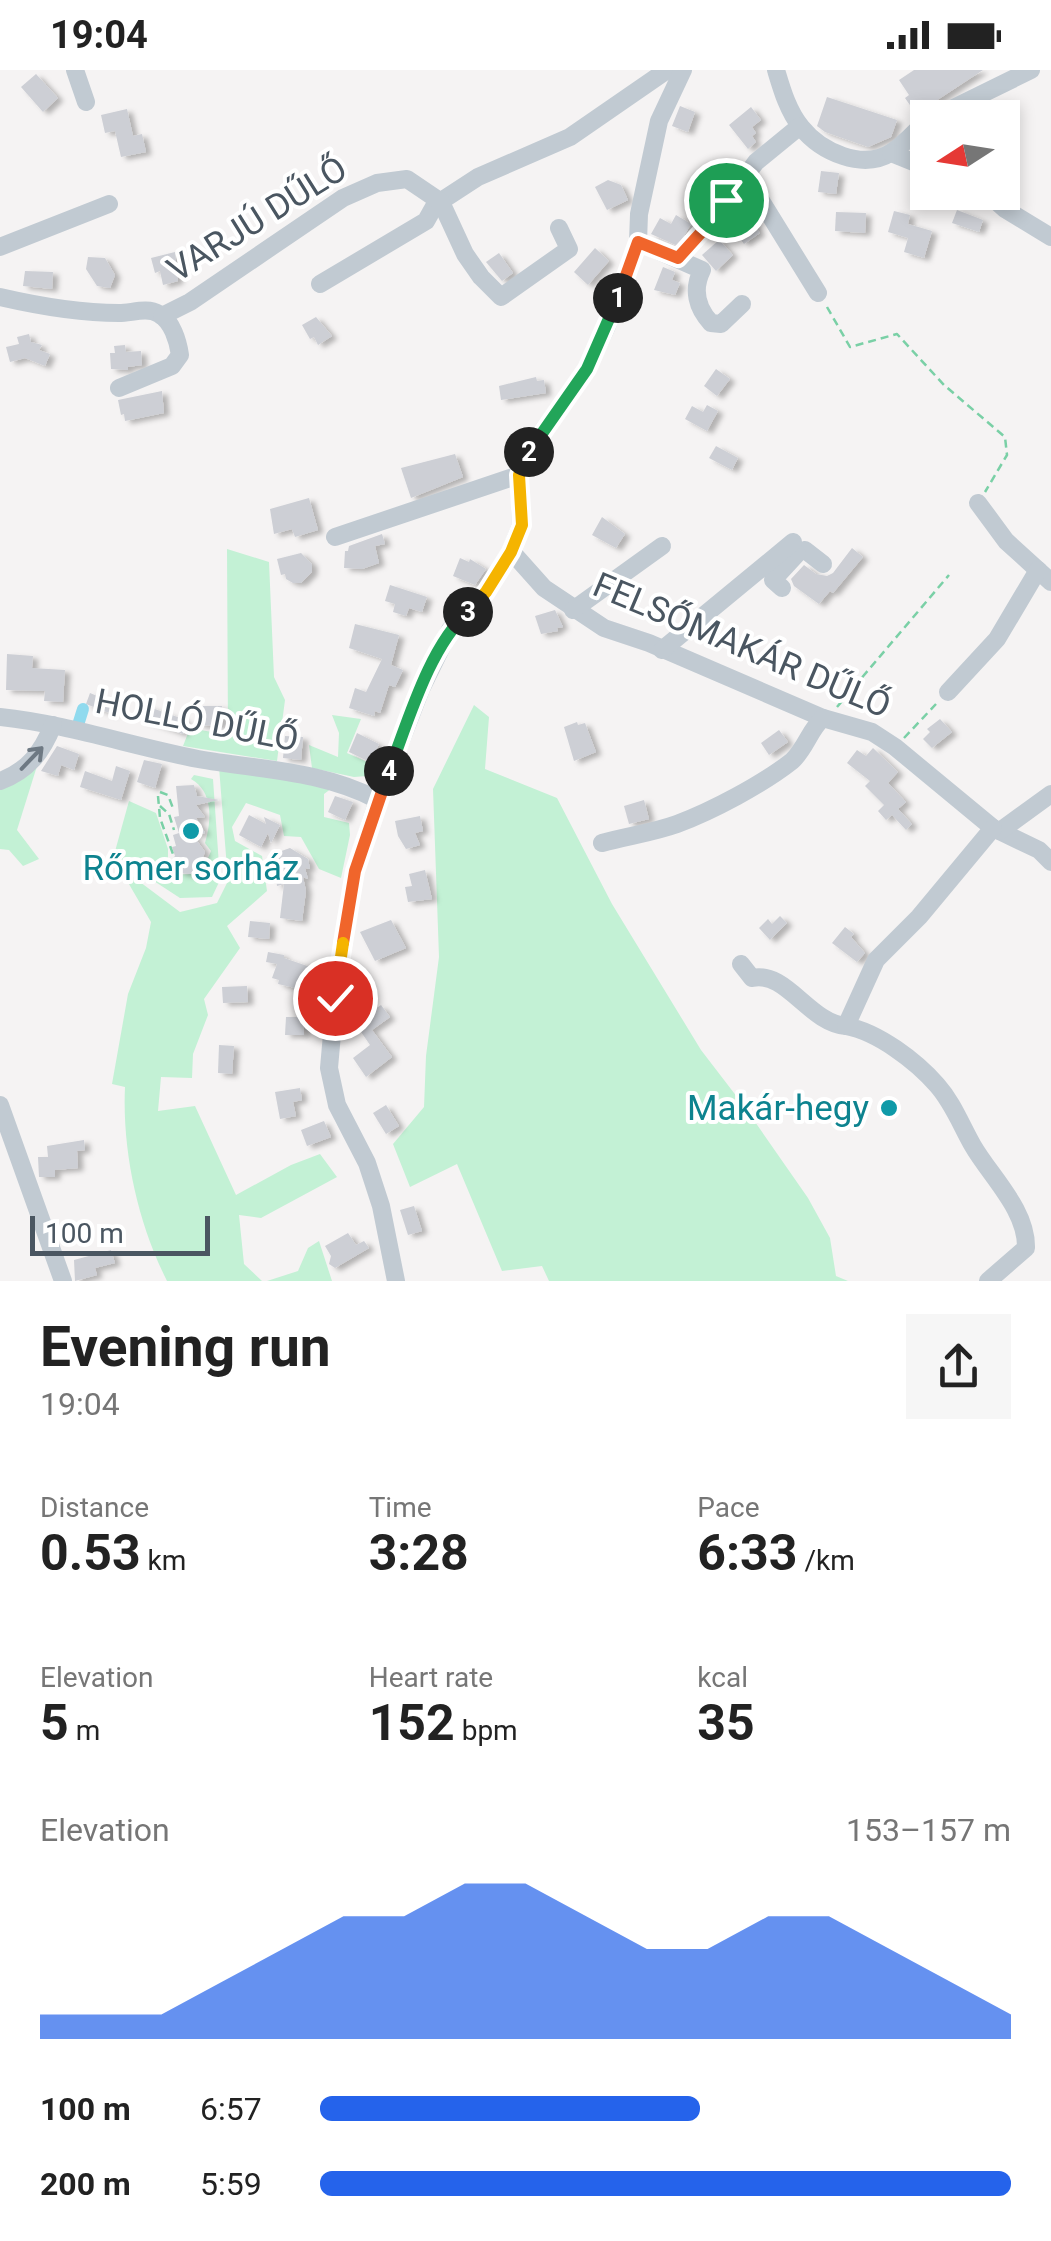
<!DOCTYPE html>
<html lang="en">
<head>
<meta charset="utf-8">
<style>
  :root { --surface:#fff; --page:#f6f6f6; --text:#222; --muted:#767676; --accent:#2563eb }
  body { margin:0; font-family:Roboto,sans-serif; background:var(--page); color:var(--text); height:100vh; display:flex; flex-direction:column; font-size:38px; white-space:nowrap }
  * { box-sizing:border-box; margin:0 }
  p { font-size:32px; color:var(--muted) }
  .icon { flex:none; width:55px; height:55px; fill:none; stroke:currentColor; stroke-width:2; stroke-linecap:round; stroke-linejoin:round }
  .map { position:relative; height:1211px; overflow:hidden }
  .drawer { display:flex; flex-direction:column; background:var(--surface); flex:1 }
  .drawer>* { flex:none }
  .needle { width:65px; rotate:258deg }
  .controls { position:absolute; left:910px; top:30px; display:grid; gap:20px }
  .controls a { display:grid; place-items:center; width:110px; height:110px; border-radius:0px; background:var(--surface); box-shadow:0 5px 15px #0003; font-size:50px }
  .scale { position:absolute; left:30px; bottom:25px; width:180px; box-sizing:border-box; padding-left:10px; border:5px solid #4a5661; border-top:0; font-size:28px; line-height:35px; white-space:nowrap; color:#4a5661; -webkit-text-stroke:8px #fff; paint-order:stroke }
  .pin { position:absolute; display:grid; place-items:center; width:85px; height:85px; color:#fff; margin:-42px; border:5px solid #fff; border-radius:50%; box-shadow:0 2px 10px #0007 }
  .km { position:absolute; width:50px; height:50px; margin:-25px; border-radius:50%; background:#222; color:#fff; font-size:28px; line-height:50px; text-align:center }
  .round { display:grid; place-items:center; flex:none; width:105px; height:105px; border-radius:0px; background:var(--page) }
  .summary { display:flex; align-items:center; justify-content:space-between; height:170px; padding:0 40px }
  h1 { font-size:55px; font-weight:700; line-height:75px }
  .figures { display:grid; grid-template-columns:repeat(3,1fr); gap:15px; height:170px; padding:10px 40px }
  .figures div { display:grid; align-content:center }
  .figures b { font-size:50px; font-weight:700 }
  .figures small { font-size:28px; font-weight:400 }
  .figures p { font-size:28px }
  .chart { height:280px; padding:20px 40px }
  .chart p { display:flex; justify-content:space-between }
  .chart svg { width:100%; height:180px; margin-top:10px; fill:var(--accent); opacity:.7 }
  ul { padding:0 40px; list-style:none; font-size:32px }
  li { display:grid; grid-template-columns:160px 120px 1fr; align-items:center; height:75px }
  li i { height:25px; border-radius:12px; background:var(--accent) }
  .status { display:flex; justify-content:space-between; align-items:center; height:70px; padding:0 50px; background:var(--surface); direction:ltr }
  .status svg { height:28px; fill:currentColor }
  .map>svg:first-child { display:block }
</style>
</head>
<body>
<div class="status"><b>19:04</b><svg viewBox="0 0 49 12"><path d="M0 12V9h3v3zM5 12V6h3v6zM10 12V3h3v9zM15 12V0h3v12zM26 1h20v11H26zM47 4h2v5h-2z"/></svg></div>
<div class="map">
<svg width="1051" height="1211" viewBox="0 0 1051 1211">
  <defs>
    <filter id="shadow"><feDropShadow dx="5.5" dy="3" stdDeviation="2.5" flood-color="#0004"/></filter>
  </defs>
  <rect width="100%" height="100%" fill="#f5f3f3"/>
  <!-- green -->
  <g fill="#c3f1d5">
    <polygon points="227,479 269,492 274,607 285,630 277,691 183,676 190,658 228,665"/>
    <polygon points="474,635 489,647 485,699 557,728 612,834 701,980 744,1036 808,1128 830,1168 836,1206 848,1211 549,1211 542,1196 502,1201 457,1094 410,1117 393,1074 424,1037 426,986 439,887 433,719"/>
    <polygon points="332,645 361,649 347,683 372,694 367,706 354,707 312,698 309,675 338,687 339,663"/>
    <polygon points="37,696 17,760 39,789 23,796 9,780 0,779 0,717"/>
    <path d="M219,697L336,715L324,724V747L349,753L350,765L341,808L319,799L301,767L284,766L280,745L246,733L232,757L235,771L262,786L267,821L227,856L240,878L204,929L208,945L193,984L192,1008L161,1007L158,1041L195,1036L236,1125L291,1095L320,1084L337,1107L261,1148L239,1145L244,1194L262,1211H167C138,1153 122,1082 125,1017L112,1014L128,924L146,878L151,852L126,809L132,806L180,842L217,833L228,811Z"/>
    <path d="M194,705L213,709L220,810L212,827L180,828L114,785L129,731L156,743L168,779V791L180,804C199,806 204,798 211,781L205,773C212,750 213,721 191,709Z"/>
    <polygon points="319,1171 332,1211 267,1211 298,1201 308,1178"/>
  </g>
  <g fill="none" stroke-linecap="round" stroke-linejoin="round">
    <!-- canal -->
    <polyline stroke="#90daee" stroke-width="12" points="78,655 83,639"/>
  </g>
  <!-- building -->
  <g fill="#cdcfd5" filter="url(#shadow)">
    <polygon points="914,0 983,0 922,40 919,36 912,38 905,28 909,25 899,10"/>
    <polygon points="36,4 58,28 43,42 21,17"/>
    <polygon points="827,27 897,50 891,67 868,77 825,62 817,56"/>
    <polygon points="680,36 695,42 688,62 672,56"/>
    <polygon points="751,37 761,50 752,57 756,63 752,66 756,72 748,79 729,55"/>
    <polygon points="127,39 133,66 142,64 146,82 121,87 115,61 105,63 101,45"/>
    <polygon points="821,101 839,103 836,124 818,122"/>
    <polygon points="608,110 621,115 628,130 607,140 595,117"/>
    <polygon points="957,140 983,150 979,162 952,153"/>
    <polygon points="894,141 910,145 908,154 932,161 924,188 904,182 908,168 888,162"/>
    <polygon points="836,142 866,143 865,163 835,161"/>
    <polygon points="676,145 691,154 678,176 651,164 660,148 671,154"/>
    <polygon points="747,145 760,163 744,174 731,156"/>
    <polygon points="719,170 733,185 716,201 702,185"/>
    <polygon points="595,178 609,191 588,215 574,202"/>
    <polygon points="175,182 178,211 163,215 160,201 155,203 151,188"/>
    <polygon points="499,183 513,203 502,211 486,192"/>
    <polygon points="88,187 105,188 115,205 110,218 97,216 86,199"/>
    <polygon points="663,197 675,202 672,210 680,213 675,225 654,220"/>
    <polygon points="25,201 53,202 52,219 23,216"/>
    <polygon points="316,247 332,266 318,275 314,267 310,269 302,255"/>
    <polygon points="29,264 31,272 42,275 39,280 50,284 45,296 25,288 10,292 6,277 19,274 17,267"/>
    <polygon points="125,275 126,282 141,281 142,295 128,297 128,300 111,299 110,283 115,283 114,276"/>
    <polygon points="716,299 730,309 717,326 704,316"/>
    <polygon points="536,307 537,311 544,310 546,323 501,330 499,316"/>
    <polygon points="162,321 164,343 125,351 124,344 121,345 118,330"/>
    <polygon points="707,335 718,341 707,361 685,349 692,336 703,342"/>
    <polygon points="716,376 738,388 732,400 709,388"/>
    <polygon points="455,384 463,407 411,428 401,398"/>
    <polygon points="309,428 318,460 295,467 292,459 274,464 270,439"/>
    <polygon points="602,447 625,464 616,478 592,465"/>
    <polygon points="382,464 385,474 375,476 379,493 362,499 344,498 345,481 348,481 349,476"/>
    <polygon points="852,478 863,487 833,523 830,521 819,534 794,516 791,509 804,495 816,504 827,506 833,503"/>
    <polygon points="301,483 312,494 312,502 301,513 293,513 286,509 285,504 281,505 277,489"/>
    <polygon points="460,488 469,492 470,489 486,499 475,515 453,506"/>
    <polygon points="390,515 427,527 422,542 409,538 406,546 393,542 395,534 385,531"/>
    <polygon points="555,540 563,557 557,558 558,561 541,564 535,546"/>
    <polygon points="355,554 399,565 391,595 403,600 395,617 389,615 380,643 375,641 374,646 349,638 355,618 366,622 382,589 349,578"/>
    <polygon points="7,584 33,586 32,598 65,600 63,632 44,631 45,621 6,620"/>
    <polygon points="90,623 116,634 112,644 86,634"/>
    <polygon points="146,636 186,650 183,664 141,649"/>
    <polygon points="199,636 222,636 222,656 198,655"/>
    <polygon points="940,649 952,662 932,678 923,669 930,662 927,659"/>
    <polygon points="577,652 578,655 585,653 596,682 574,691 564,657"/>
    <polygon points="779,660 788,672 769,685 761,673"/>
    <polygon points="357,663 379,674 370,692 349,682"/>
    <polygon points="285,666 303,667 301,690 283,688"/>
    <polygon points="57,676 79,684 74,700 61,695 58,706 41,701"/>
    <polygon points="873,678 898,702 888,713 906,732 898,739 912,754 906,760 892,745 886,750 878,741 884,735 865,716 870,711 847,693 857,680 866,686"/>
    <polygon points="144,690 162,694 155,718 137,712"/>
    <polygon points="116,696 130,701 121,730 80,717 85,701 112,711"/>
    <polygon points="194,715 197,726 219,730 196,735 205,747 196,748 205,763 193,765 205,782 201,792 190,804 180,803 170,791 175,786 172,777 176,776 173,765 179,763 174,747 179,746 176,716"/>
    <polygon points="335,726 353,732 345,750 328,742"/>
    <polygon points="644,730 649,749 629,754 624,736"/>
    <polygon points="249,745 266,754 264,747 280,755 271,773 268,763 261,777 239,765"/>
    <polygon points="420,746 423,761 415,763 420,775 406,779 398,766 395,751"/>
    <polygon points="290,778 308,789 310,799 305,798 308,809 303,807 306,821 302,851 280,848 284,814 277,816 273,784"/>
    <polygon points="425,800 432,829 408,832 405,817 412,816 409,804"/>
    <polygon points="780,846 787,853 770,870 759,858 768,849 772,854"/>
    <polygon points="391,850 406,878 375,891 360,862"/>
    <polygon points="250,851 270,853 269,869 248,867"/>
    <polygon points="845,857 854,864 851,867 865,883 857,892 832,873"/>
    <polygon points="268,882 284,885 284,888 310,897 307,906 313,908 308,921 278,914 279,910 272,908 277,894 266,892"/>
    <polygon points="247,916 248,932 223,933 222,917"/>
    <polygon points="381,935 390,947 372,960 392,987 366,1007 353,988 370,975 355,953"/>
    <polygon points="286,947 304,947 304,965 285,965"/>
    <polygon points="219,975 234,976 232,1004 218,1003"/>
    <polygon points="300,1018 302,1030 293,1032 296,1046 280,1049 275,1022"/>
    <polygon points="386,1035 399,1056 386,1064 373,1043"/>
    <polygon points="324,1051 331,1067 307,1076 301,1060"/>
    <polygon points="84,1070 85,1080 77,1081 78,1098 55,1100 55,1107 39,1107 38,1087 48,1087 47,1076"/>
    <polygon points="414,1136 422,1161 408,1165 400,1140"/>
    <polygon points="348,1163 356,1175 364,1171 369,1178 335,1198 329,1194 331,1186 325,1176"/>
    <polygon points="111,1180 115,1193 95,1198 97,1205 75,1211 74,1190"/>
  </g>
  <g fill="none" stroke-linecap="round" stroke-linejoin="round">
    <!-- path -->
    <g stroke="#7ad0a6" stroke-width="2.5" stroke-dasharray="8 5" stroke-linecap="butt">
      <polyline points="687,178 705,158"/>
      <polyline points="827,237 850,277 897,264 944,315 1005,367 1007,385 985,422"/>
      <polyline points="837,637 949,505"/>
      <polyline points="904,668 936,634"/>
      <polyline points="160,722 168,725 174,741"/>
      <polyline points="158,726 160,748 174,787"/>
      <polyline points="160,736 169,744 174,760"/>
    </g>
    <!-- minor -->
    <g stroke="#c1cad2" stroke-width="18">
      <polyline points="75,0 86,32"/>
      <path d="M776,0C782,20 788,41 801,57C821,82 863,101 892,82C905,74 916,60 928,50"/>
      <polyline points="933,48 1031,0"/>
      <polyline points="891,83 928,98"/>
      <polyline points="745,105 818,223"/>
      <polyline points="986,122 1005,139 1051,167"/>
      <polyline points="716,146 756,92 800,56"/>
      <path d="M638,172L702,200C692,220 697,238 711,253L721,254L742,234"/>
      <polyline points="0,177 109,134"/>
      <polyline points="320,214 426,151 435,135 478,107 570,67 667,0"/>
      <path d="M0,227C39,236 79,243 119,243C132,243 147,237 159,244C172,251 178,271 180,285L172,296L119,318"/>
      <polyline points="162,246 190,232 343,128 377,113 407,109 441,132 465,184 481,207 501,227 569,179 559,158"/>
      <polyline points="978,433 1006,471 1051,512"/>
      <polyline points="335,467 519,405"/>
      <polyline points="805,480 823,494"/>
      <polyline points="511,481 544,518 604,558 649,573 823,648 872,662 895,677 993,758 1039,780 1051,792"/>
      <polyline points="782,518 773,510 797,484"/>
      <polyline points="573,540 662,476"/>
      <polyline points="662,580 793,472"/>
      <polyline points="948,622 997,569 1038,500"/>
      <path d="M0,647C67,654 131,676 198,689C260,700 321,700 378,730"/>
      <path d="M0,711C28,701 42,682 53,655"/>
      <polyline points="1000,761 1051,724"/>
      <path d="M602,773C627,766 652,763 677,754C712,741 763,714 792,691C806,678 810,659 823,648"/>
      <path d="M741,894L752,908C786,900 809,953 846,956"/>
      <polyline points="0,1035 63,1211"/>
      <polyline points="396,1211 381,1136 367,1093 337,1035 329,998 337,908 355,801 378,730 421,619 450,560 486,522 511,481 521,455 519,405 529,380 587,299 607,256 638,172 639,144 659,51 683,0"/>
      <path d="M988,1211L1026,1178C1027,1140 991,1107 973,1076C961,1055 953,1033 937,1015C916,991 878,962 846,956L876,890L919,847L993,758"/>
    </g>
  </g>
  <!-- one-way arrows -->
  <defs><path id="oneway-shaft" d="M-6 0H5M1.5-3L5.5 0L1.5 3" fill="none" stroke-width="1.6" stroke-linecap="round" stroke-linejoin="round" transform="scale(2.5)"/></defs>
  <use stroke="#6e7983" href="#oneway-shaft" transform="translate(32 688) rotate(-46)"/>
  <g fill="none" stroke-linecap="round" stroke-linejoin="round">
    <!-- split-1 casing -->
    <g stroke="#fff" stroke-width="20">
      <polyline id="split-1" points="618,228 638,172 678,188 716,146 726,130"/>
    </g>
    <!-- split-2 casing -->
    <g stroke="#fff" stroke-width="20">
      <polyline id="split-2" points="529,382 587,299 618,228"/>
    </g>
    <!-- split-3 casing -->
    <g stroke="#fff" stroke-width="20">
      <polyline id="split-3" points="468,542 486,522 511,482 522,455 519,405 529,382"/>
    </g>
    <!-- split-4 casing -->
    <g stroke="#fff" stroke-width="20">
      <path id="split-4" d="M389,701C408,652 429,577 468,542"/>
    </g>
    <!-- split-5 casing -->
    <g stroke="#fff" stroke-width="20">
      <polyline id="split-5" points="343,873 355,801 389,701"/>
    </g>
    <!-- split-6 casing -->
    <g stroke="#fff" stroke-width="20">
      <polyline id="split-6" points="335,928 343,873"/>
    </g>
    <!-- split-1 -->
    <use href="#split-1" stroke="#f0652b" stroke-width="12"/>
    <!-- split-2 -->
    <use href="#split-2" stroke="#22a559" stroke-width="12"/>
    <!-- split-3 -->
    <use href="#split-3" stroke="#f5b400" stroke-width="12"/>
    <!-- split-4 -->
    <use href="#split-4" stroke="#22a559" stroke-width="12"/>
    <!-- split-5 -->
    <use href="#split-5" stroke="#f0652b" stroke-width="12"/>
    <!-- split-6 -->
    <use href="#split-6" stroke="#f5b400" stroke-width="12"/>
  </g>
  <!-- markers -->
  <g fill="#0f9aa8" stroke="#fff" stroke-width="4">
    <circle cx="191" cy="761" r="10"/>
    <circle cx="889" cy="1038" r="10"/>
  </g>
  <g text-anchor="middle" stroke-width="8" stroke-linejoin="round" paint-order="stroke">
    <!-- street labels -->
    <g font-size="35" fill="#4a5661" stroke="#fff">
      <text transform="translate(257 149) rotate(-32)" y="12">VARJÚ DŰLŐ</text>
      <text transform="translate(742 575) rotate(23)" y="12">FELSŐMAKÁR DŰLŐ</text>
      <text transform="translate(197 650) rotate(11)" y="12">HOLLÓ DŰLŐ</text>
    </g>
    <!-- culture labels -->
    <g font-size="35" fill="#0d838f" stroke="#fff">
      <text x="191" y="810">Rőmer sorház</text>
      <text x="869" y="1050" text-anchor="end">Makár-hegy</text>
    </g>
  </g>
</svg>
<div class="controls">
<a><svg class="needle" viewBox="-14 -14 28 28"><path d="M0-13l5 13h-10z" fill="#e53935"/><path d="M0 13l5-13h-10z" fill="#767676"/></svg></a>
</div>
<div class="scale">100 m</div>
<div class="pin" style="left:726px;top:130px;background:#1e9e55"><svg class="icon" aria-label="arrive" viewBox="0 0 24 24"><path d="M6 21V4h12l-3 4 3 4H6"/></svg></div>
<div class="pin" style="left:335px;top:928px;background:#d93025"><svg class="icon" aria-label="check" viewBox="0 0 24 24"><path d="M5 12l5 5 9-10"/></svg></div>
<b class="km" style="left:618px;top:228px">1</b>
<b class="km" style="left:529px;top:382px">2</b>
<b class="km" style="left:468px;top:542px">3</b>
<b class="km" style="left:389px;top:701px">4</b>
</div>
<section class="drawer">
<div class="summary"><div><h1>Evening run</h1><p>19:04</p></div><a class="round"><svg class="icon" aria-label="share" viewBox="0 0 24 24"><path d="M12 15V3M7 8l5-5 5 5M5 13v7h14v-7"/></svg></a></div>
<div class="figures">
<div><p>Distance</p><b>0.53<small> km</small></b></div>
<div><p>Time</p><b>3:28</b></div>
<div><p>Pace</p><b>6:33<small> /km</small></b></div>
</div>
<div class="figures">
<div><p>Elevation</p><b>5<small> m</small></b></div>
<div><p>Heart rate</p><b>152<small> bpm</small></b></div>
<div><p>kcal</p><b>35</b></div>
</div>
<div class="chart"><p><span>Elevation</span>153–157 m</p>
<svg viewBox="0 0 160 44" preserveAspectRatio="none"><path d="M0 44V38L10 38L20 38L30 30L40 22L50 14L60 14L70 6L80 6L90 14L100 22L110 22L120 14L130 14L140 22L150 30L160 38V44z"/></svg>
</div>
<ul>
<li><b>100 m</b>6:57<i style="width:55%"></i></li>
<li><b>200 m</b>5:59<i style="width:100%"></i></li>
</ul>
</section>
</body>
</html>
